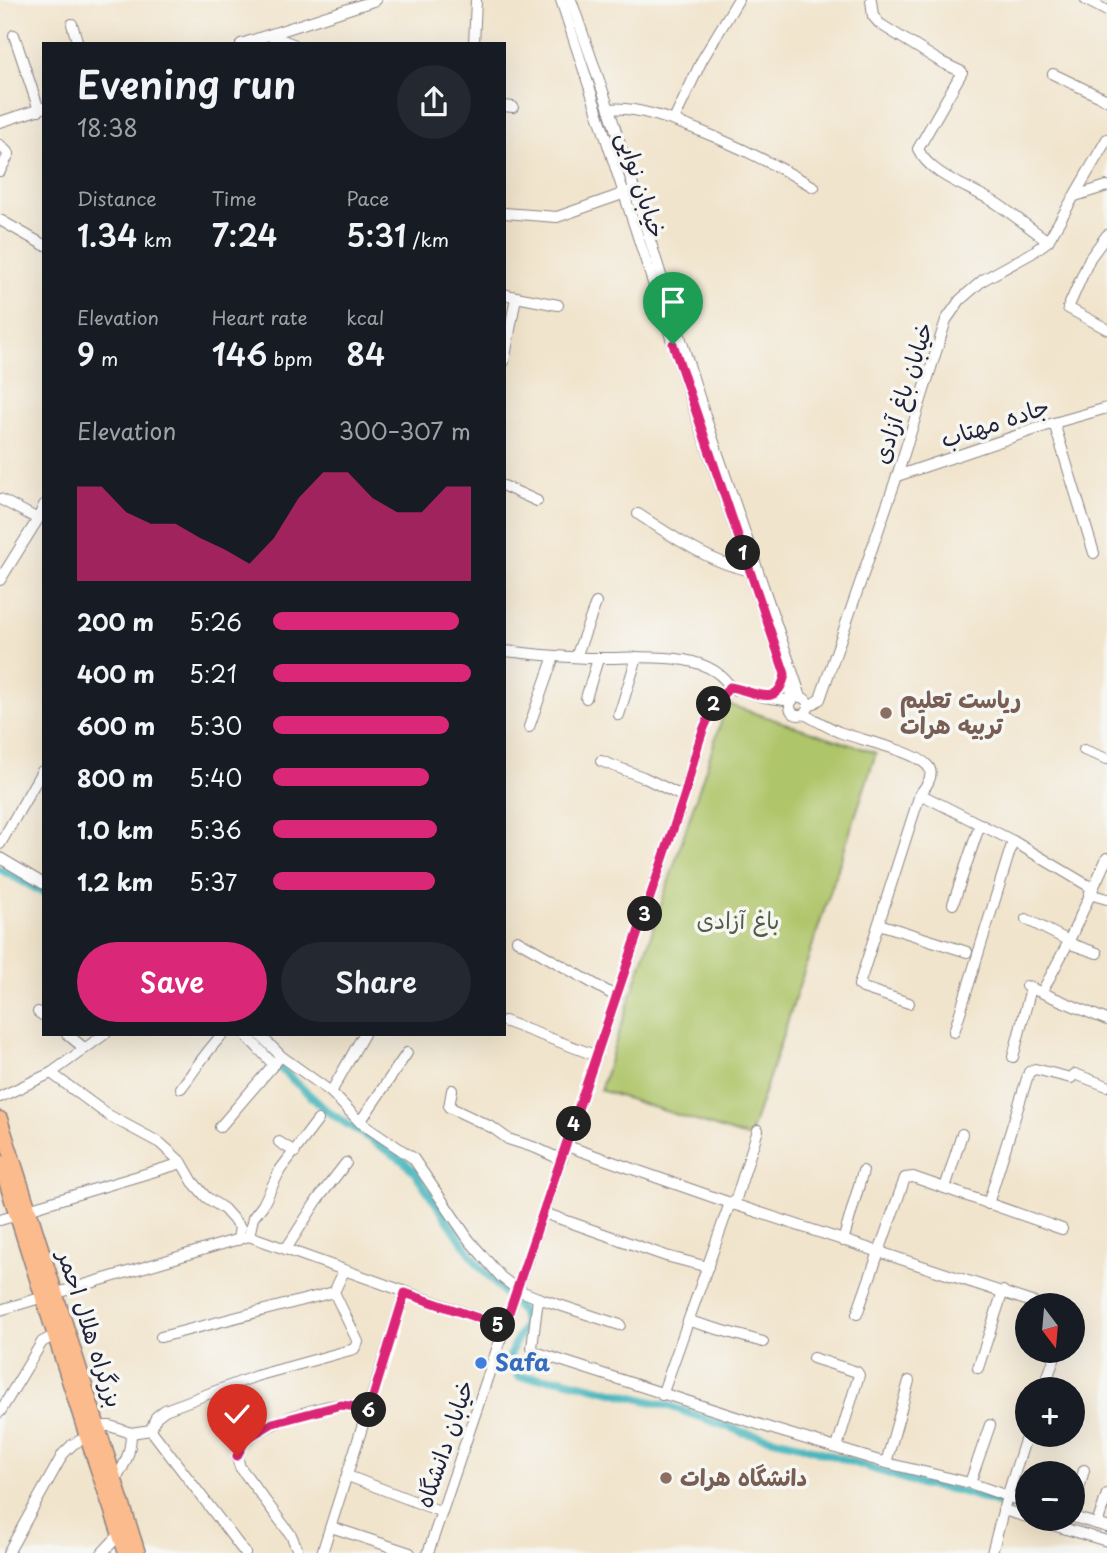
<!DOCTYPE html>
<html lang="en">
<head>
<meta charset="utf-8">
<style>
  :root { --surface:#171b24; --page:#242831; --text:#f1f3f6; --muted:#9ea1a6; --accent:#db2777 }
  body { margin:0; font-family:"Playpen Sans","Playpen Sans Arabic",sans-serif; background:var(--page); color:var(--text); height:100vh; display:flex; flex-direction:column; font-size:26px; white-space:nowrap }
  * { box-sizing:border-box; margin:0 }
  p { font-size:23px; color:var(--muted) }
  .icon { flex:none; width:38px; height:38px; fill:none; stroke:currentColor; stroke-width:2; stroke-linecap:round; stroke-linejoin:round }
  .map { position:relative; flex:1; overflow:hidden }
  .details { position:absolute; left:42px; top:42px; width:464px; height:994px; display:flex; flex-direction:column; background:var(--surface); border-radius:0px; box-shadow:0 7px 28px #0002 }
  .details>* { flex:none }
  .needle { width:46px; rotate:164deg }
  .buttons { position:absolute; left:1015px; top:1293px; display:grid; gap:14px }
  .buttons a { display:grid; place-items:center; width:70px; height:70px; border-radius:50%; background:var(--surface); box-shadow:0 7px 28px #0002; font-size:35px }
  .pin { position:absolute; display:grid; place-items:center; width:60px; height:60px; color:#fff; margin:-72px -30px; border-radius:50% 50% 50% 0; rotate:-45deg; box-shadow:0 0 7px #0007 }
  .pin .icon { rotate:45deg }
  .km { position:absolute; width:35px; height:35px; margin:-18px; border-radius:50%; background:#222; color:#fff; font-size:19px; line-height:35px; text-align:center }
  .round { display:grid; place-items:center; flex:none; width:74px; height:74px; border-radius:37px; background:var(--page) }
  .head { display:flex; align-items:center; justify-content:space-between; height:119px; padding:0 35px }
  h1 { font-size:38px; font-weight:600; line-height:52px }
  .stats { display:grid; grid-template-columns:repeat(3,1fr); gap:10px; height:119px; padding:7px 35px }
  .stats div { display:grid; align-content:center }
  .stats b { font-size:30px; font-weight:600 }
  .stats small { font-size:19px; font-weight:400 }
  .stats p { font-size:19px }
  .chart { height:196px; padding:14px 35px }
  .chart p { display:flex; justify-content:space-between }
  .chart svg { width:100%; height:126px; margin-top:7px; fill:var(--accent); opacity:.7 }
  .cta { display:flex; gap:14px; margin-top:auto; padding:14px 35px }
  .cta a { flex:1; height:80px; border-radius:42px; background:var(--accent); color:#fff; font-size:28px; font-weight:600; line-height:80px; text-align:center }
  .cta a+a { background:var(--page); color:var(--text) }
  ul { padding:0 35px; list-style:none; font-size:23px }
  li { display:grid; grid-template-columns:112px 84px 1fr; align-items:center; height:52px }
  li i { height:18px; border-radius:9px; background:var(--accent) }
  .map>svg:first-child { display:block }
</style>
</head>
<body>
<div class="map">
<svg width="1107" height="1553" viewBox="0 0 1107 1553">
  <rect width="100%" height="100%" fill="#f6f6f2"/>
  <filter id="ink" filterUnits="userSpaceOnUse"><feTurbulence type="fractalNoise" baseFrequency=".0143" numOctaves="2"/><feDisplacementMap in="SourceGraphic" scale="14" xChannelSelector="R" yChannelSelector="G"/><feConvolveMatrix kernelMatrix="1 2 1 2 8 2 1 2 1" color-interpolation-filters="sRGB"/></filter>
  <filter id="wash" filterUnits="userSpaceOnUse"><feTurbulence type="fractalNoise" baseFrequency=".00686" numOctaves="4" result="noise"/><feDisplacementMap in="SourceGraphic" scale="28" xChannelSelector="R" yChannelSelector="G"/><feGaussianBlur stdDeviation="1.57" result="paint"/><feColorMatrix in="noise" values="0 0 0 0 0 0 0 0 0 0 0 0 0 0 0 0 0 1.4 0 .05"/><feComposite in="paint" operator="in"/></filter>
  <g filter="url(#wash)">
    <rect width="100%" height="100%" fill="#f1e4cc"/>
    <!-- green -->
    <polygon fill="#afc569" stroke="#687452" stroke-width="2" points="727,704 876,753 749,1138 600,1090"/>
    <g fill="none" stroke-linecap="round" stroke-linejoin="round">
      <!-- canal -->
      <g stroke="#45b5bd" stroke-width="8">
        <polyline points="0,869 44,893"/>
        <polyline points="270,1059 327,1111 402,1160 414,1171 479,1266 521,1311 525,1325 513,1346 509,1360 519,1377 560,1379 669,1406 742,1432 796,1444 923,1485 956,1490 1010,1507"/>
      </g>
    </g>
  </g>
  <g filter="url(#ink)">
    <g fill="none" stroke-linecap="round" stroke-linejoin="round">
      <!-- minor casing -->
      <g stroke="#8a8384" stroke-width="12">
        <g id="minor">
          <polyline points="571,0 609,109 705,416 801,697"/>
          <path d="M871,0L873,16L880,24L941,62L962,72L918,149C931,177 974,188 999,205C1015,216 1031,229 1048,241"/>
          <polyline points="1086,0 1107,11"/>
          <polyline points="72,24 78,44"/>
          <polyline points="14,35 39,110"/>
          <polyline points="269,35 293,44"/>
          <polyline points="241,44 376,0"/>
          <polyline points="474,44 476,0"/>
          <polyline points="1053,74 1107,100"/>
          <polyline points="504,106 513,107"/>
          <path d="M609,109C655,102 771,162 814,187"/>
          <polyline points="674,120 702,60 738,0"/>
          <polyline points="0,122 43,108"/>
          <polyline points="0,145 9,154 0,171"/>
          <polyline points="1075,196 1107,186"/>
          <polyline points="504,213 557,217 628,192"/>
          <polyline points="0,220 44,245"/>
          <polyline points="1107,235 1090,258 1068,308 1107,329"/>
          <polyline points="504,294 516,297 504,362"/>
          <polyline points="516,297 558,305"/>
          <polyline points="1054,423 1094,553"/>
          <polyline points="897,476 1054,423 1107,408"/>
          <polyline points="504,486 537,501"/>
          <polyline points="0,499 38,519"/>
          <path d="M638,514C670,535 712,564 749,570"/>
          <polyline points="0,580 38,519 44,505"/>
          <path d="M504,651C535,654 565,658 596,658C636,659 710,647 732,690"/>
          <polyline points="576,657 596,603"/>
          <circle cx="799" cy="706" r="9"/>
          <polyline points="586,698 598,659"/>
          <polyline points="808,707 820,699 897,476 946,320 960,300 983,280 1032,253 1048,241 1107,139"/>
          <path d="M804,714C816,720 827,727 839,732C860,740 912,750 927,765C936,774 926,787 920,794L1013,841L1092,888"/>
          <polyline points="619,715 637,657"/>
          <polyline points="529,727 554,656"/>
          <polyline points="1084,750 1107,759"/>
          <polyline points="601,761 643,777 684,797"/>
          <polyline points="0,844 42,771"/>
          <polyline points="0,858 44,884"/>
          <polyline points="1089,894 1107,899"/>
          <polyline points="953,904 980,824"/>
          <polyline points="1026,919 1069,941"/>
          <polyline points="879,924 967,952"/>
          <polyline points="517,940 617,997"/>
          <polyline points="1068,943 1097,953"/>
          <polyline points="1026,986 1107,1020"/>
          <polyline points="1042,992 1068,943 1107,858"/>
          <polyline points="909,1003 863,988 859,985 920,794"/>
          <polyline points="38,1012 44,1016"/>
          <polyline points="504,1021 597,1056"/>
          <polyline points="954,1032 1013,841"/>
          <polyline points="67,1034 84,1048"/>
          <polyline points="245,1034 273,1064"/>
          <polyline points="259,1034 281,1056 331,1092 360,1122 413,1158 469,1240 501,1277 518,1290 538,1298 620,1325"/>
          <polyline points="1013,1057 1031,988"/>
          <polyline points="51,1073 108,1115 160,1143 182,1163 193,1182 206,1197 224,1209 240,1227 238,1240"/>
          <path d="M181,1088C195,1070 207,1050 223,1034"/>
          <polyline points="452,1090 449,1107 493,1128 508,1139 536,1148 562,1160"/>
          <polyline points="331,1092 364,1034"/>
          <polyline points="0,1097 51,1073 105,1034"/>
          <polyline points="360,1122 407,1053"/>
          <polyline points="220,1127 281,1056"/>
          <polyline points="279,1142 295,1152"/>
          <polyline points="567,1146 730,1203 1044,1306"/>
          <polyline points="945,1188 962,1134"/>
          <polyline points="988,1204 1029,1072 1035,1069 1071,1078 1075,1074 1107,1086"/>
          <polyline points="734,1205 758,1130"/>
          <polyline points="28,1209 182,1163"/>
          <polyline points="544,1213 666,1256 708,1267"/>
          <polyline points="0,1220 17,1215"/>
          <polyline points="249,1236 253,1218 263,1205 280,1170 318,1120"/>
          <polyline points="843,1241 863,1171"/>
          <polyline points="286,1249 318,1199 346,1163"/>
          <polyline points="538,1298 532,1348 535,1352 773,1429 886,1463 970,1483 1027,1503"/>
          <polyline points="0,1310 249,1236 504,1327"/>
          <polyline points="857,1314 905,1178 913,1177 1062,1229"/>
          <polyline points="689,1321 763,1342"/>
          <polyline points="161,1337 334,1292 344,1271"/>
          <polyline points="813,1358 857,1372 859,1375 837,1447"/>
          <polyline points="978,1368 1003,1291"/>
          <polyline points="1043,1390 1057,1351"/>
          <polyline points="662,1395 730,1203"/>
          <polyline points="0,1412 42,1342 55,1335"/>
          <polyline points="97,1426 110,1426 131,1433 151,1430"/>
          <polyline points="151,1430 156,1417 165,1410 256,1376 354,1349 358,1342 334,1292"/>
          <polyline points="151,1430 245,1553"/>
          <polyline points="886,1463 909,1381"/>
          <polyline points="348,1476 442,1512"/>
          <path d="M115,1481C125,1464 131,1453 131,1433"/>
          <polyline points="970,1483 990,1425"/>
          <polyline points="1003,1510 1027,1517"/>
          <polyline points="1073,1511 1084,1470"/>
          <polyline points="1073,1517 1107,1527"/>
          <polyline points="1032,1519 1107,1541"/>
          <polyline points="1097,1524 1107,1494"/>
          <polyline points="331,1527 410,1553"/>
          <polyline points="8,1553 63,1454 73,1444 87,1437"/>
          <polyline points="102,1553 120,1534"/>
          <path d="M299,1553L291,1535L240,1467C237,1458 236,1454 241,1446C252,1428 320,1404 342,1405C351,1405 360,1409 368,1413"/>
          <polyline points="322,1553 405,1293"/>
          <path d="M428,1553L684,797C695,759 701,715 730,687L764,697L792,701L788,683L697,418L561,0"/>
          <polyline points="992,1553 1006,1500 1027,1434"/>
        </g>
      </g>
      <!-- highway casing -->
      <g stroke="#8a8384" stroke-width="17">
        <g id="highway">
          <polyline points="0,1119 138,1553"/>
          <polyline points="0,1162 87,1437 126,1553"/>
        </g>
      </g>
      <!-- minor -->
      <use href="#minor" stroke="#fff" stroke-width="10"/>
      <!-- highway -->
      <use href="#highway" stroke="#fbbb8c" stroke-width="14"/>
    </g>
  </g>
  <g fill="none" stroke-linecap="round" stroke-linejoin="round" filter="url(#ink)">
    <!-- route casing -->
    <g stroke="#fff" stroke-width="14">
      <path id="route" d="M237,1456L246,1439L273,1423L341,1405L357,1407L368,1413L405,1293L504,1327L684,797C695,759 701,715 730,687C755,691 778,710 785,674L673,344"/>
    </g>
    <!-- route -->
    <use href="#route" stroke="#db2777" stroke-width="9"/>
  </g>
  <!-- markers -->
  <g fill="#8d6e63" stroke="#f6f6f2" stroke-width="2.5">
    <circle cx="886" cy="713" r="7"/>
    <circle cx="666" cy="1478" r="7"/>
  </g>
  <circle fill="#3f7fe0" stroke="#f6f6f2" stroke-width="2.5" cx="481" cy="1363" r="7"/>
  <g text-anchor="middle" stroke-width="7" stroke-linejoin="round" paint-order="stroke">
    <!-- street labels -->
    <g font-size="23" fill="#22223b" stroke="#f6f6f2">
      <text transform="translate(641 185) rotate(72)" y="8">خیابان نوایی</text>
      <text transform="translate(903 393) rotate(-72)" y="8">خیابان باغ آزادی</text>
      <text transform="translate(995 423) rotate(-18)" y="8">جاده مهتاب</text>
      <text transform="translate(90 1329) rotate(72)" y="8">بزرگراه هلال احمر</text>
      <text transform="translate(445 1444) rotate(-71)" y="8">خیابان دانشگاه</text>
    </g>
    <!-- education labels -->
    <g font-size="23" font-weight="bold" fill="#785e54" stroke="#f6f6f2" text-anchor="start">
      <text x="900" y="708">ریاست تعلیم<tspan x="900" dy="26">تربیه هرات</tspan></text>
      <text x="680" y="1486">دانشگاه هرات</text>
    </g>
    <!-- park labels -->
    <g font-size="23" fill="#535b4b" stroke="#f6f6f2">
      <text x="738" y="929">باغ آزادی</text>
    </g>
    <!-- shop labels -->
    <g font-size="23" font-weight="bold" fill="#366cbe" stroke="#f6f6f2" text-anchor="start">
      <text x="495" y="1371">Safa</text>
    </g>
  </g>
</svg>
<div class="buttons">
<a><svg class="needle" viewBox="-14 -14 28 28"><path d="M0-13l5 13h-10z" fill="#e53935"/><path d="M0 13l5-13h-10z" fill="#9ea1a6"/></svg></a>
<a>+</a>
<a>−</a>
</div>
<div class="pin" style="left:673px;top:344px;background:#1e9e55"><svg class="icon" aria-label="arrive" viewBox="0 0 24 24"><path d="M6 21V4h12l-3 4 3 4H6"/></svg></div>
<div class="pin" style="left:237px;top:1456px;background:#d93025"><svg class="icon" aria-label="check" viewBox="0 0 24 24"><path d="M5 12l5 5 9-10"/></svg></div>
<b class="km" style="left:743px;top:553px">1</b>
<b class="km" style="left:714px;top:704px">2</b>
<b class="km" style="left:645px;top:914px">3</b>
<b class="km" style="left:574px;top:1124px">4</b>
<b class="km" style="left:498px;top:1325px">5</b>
<b class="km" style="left:369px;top:1410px">6</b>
<section class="details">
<div class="head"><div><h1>Evening run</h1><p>18:38</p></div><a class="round"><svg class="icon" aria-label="share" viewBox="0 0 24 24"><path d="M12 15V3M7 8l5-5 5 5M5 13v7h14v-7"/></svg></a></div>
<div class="stats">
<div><p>Distance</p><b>1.34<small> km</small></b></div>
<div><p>Time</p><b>7:24</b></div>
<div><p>Pace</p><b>5:31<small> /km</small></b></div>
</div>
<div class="stats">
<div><p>Elevation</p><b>9<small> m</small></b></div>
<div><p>Heart rate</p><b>146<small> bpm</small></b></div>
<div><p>kcal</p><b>84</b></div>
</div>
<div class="chart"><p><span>Elevation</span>300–307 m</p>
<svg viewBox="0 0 160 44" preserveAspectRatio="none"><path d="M0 44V11L10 11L20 20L30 24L40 24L50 29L60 33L70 38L80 29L90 15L100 6L110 6L120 15L130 20L140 20L150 11L160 11V44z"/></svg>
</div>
<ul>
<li><b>200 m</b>5:26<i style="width:94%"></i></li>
<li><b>400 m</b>5:21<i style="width:100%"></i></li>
<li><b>600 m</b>5:30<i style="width:89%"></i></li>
<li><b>800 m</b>5:40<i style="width:79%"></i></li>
<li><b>1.0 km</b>5:36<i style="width:83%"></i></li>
<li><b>1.2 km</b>5:37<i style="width:82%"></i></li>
</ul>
<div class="cta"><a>Save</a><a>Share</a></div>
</section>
</div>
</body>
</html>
